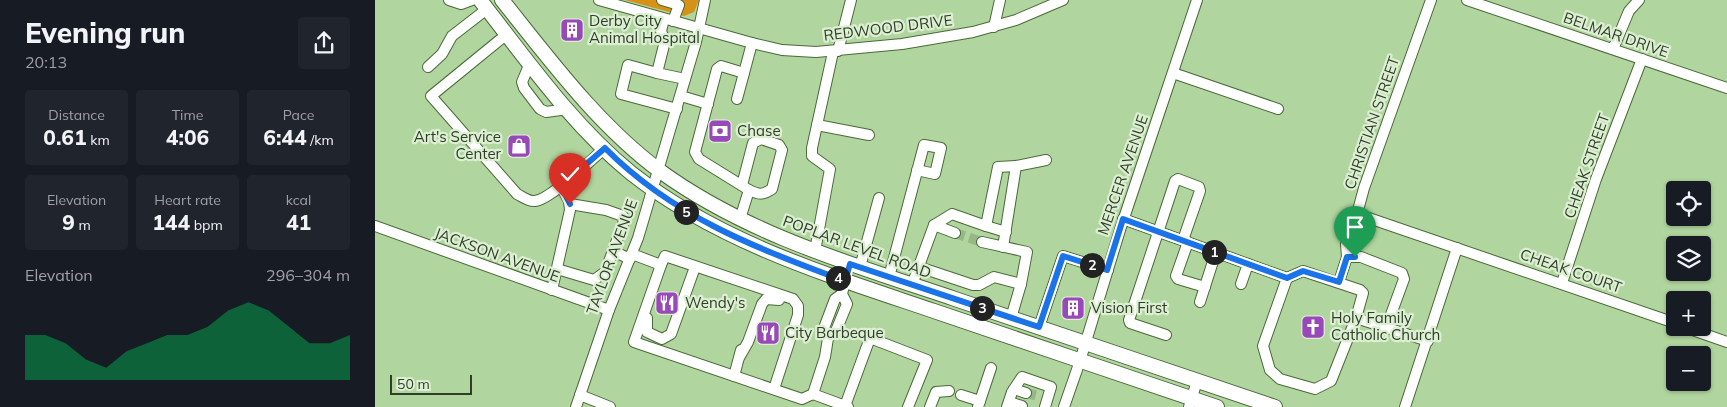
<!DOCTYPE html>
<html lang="en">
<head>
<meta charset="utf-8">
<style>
  :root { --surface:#171b24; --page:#20242c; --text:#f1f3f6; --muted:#9ea1a6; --accent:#0b8043 }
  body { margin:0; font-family:Mulish,sans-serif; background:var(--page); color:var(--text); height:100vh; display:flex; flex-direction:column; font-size:19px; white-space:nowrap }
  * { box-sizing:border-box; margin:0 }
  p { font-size:16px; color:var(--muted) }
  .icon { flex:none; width:28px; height:28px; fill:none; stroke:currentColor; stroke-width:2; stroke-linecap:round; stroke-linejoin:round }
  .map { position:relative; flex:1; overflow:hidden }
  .side { display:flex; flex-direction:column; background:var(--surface); width:375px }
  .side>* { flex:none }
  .buttons { position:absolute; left:1291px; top:181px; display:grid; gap:10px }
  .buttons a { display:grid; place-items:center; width:45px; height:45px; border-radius:5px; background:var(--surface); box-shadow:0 1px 4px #0004; font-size:25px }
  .scale { position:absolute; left:15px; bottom:12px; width:82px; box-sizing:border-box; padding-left:5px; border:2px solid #2f3e27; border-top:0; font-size:14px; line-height:18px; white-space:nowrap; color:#2f3e27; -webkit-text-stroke:4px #dcefd3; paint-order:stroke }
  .pin { position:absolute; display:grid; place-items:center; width:42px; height:42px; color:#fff; margin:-51px -21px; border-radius:50% 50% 50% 0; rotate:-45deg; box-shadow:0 0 5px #0007 }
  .pin .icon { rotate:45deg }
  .km { position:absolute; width:25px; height:25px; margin:-12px; border-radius:50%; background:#222; color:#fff; font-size:14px; line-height:25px; text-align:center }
  .round { display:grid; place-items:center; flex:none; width:52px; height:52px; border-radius:5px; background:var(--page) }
  .head { display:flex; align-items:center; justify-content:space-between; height:85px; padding:0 25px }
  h1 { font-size:28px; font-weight:800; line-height:38px }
  .stats { display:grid; grid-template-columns:repeat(3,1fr); gap:8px; height:85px; padding:5px 25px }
  .stats div { display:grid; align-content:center; border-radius:5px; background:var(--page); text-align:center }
  .stats b { font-size:21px; font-weight:800 }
  .stats small { font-size:14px; font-weight:400 }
  .stats p { font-size:14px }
  .chart { height:140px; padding:10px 25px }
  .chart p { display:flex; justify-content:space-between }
  .chart svg { width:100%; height:90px; margin-top:5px; fill:var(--accent); opacity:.7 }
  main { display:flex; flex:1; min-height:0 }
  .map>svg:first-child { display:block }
</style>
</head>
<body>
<main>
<section class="side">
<div class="head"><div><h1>Evening run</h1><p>20:13</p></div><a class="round"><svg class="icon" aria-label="share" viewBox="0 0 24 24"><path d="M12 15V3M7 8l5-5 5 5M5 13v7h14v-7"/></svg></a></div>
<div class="stats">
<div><p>Distance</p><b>0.61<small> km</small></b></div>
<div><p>Time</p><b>4:06</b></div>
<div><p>Pace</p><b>6:44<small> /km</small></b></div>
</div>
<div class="stats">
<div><p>Elevation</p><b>9<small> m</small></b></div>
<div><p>Heart rate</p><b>144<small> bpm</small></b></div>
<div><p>kcal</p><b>41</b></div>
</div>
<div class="chart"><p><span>Elevation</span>296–304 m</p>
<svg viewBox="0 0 160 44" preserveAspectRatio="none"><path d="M0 44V22L10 22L20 26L30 34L40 38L50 30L60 26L70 22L80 22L90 18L100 10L110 6L120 10L130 18L140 26L150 26L160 22V44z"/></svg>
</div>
</section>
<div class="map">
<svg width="1352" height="407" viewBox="0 0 1352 407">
  <rect width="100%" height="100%" fill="#b0d59e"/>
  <!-- green -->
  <polygon fill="#d59216" points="250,0 324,0 319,12 309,16"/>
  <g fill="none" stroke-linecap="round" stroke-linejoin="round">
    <!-- minor-tunnel -->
    <g stroke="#96b786" stroke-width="10" stroke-dasharray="10 5" stroke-linecap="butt">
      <polyline points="580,233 607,242"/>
      <polyline points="651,393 663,396"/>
    </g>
    <!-- minor casing -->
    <g stroke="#4a6a38" stroke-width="12">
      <g id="minor">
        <polyline points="74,0 86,4 97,0"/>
        <polyline points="224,0 377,43 407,50 441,52 527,44 598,32 641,20 688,0"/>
        <polyline points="287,0 304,5 298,21"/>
        <polyline points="1056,0 989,188 982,214 1300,323"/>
        <polyline points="1092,0 1352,88"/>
        <polyline points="289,19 286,31 290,41 282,73 310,79"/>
        <polyline points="619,27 625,0"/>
        <path d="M132,34L56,96L142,194C148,197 154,202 160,201C176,199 216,160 230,148"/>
        <polyline points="1238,49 1254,11 1264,0"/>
        <polyline points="463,51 476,0"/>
        <polyline points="155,63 147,82 149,88 165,109 171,112 193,109"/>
        <polyline points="53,67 67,54 77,36 112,9"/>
        <polyline points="282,73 253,65 246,94 302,109"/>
        <polyline points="798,73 903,109"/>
        <polyline points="306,96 333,104"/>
        <polyline points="362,99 369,73"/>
        <polyline points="442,125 494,135"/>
        <path d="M367,185L378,143L386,139L404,145L407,150L397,189C388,195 384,195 374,190"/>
        <polyline points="195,204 231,210 248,216 249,221 238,251 255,259"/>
        <polyline points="365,219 374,190 324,159 320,152 342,69 346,66 369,73 377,43"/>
        <polyline points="748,219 912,278"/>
        <polyline points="559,225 577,214 611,226 623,167 641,166"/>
        <polyline points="0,226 234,310"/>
        <polyline points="611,226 631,232"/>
        <polyline points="607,242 652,252 646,284 636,318"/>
        <polyline points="813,242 801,276 803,279 830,287"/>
        <polyline points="628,247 641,166 671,160"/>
        <polyline points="440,251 455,169 437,156 437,148 458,52"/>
        <polyline points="257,254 286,265 290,256 418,299 423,306 423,315 399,389"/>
        <polyline points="972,257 971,244 982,214"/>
        <polyline points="286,265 259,342 427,399 438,394"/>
        <polyline points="485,267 504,198"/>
        <polyline points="544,267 598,285 604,285 619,277 646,284"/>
        <polyline points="182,269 219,280 230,272 238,251"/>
        <polyline points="514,277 549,145 566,148 560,174 542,170"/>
        <polyline points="470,281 467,294 472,304 461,331 453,338 450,357 438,394 473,407"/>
        <polyline points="964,282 972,257 986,257 1027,273 1029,279 1011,328"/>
        <polyline points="1187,283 1221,179 1267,59"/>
        <polyline points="866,284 873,264"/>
        <polyline points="537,285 559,225 580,233"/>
        <polyline points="177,290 195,210 194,201 186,186"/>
        <polyline points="825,302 841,252"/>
        <polyline points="272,318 272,332 287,339 296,334 320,267"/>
        <polyline points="981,318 956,381 940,389 905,379 895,370 888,346 912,278 928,271 985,290 988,293 981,318 1053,341"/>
        <polyline points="664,327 688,256 733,270"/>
        <polyline points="1312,328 1352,342"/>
        <polyline points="791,335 755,323 754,320 800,181 803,179 824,187 825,191 808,240"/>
        <polyline points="453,338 449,328 460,299 467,294"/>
        <polyline points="365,356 373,342 387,304 391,299 404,300"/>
        <polyline points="359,376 366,350"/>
        <polyline points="639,389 651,393"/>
        <polyline points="205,395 235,407"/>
        <polyline points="586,395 605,401"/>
        <polyline points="634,402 647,406"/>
        <polyline points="470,406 495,338 552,360 533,407"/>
        <polyline points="201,407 234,310 263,238 321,42 330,0"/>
        <polyline points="555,407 561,392 574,391"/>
        <polyline points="603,407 616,368"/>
        <polyline points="632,407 637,392 647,377 676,387 670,407"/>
        <polyline points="689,407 705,361 745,230 822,0"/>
        <polyline points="814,407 822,381"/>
        <polyline points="1030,407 1082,248"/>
      </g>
    </g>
    <!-- major casing -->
    <g stroke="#4a6a38" stroke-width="16">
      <g id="major">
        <path d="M105,0C152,60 197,125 256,173C345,243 453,275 559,311C653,343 748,375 842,407"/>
        <path d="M127,0C175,60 223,125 285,171C373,235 479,265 580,299C687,335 793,371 900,407"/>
      </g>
    </g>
    <!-- minor -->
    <use href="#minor" stroke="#fff" stroke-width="10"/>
    <!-- major -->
    <use href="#major" stroke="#fff" stroke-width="14"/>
  </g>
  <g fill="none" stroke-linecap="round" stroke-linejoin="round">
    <!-- route casing -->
    <g stroke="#fff" stroke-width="10">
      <path id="route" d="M195,204L186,186L230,148C297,216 382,249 470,281L475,264L664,327L688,256L732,270L748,219L912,278L928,271L964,282L972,257H980"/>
    </g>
    <!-- route -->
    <use href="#route" stroke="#1a73e8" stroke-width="6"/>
  </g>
  <!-- icons -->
  <defs>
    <g id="building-square" transform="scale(1.25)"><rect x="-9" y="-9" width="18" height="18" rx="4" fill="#9848b8" stroke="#dcefd3"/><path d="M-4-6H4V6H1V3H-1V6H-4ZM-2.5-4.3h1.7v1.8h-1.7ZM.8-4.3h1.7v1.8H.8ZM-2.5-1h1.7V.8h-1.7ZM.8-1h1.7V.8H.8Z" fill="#fff"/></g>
    <g id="bank-square" transform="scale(1.25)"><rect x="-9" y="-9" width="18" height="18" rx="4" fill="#9848b8" stroke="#dcefd3"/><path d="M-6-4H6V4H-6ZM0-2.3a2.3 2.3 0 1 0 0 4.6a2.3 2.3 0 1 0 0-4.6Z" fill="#fff"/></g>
    <g id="shop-square" transform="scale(1.25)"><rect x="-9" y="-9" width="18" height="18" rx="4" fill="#9848b8" stroke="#dcefd3"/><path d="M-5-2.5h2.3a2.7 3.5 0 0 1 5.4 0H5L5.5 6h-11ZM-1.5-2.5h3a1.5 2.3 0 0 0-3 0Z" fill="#fff"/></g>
    <g id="restaurant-square" transform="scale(1.25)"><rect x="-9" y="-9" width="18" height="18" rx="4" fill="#9848b8" stroke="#dcefd3"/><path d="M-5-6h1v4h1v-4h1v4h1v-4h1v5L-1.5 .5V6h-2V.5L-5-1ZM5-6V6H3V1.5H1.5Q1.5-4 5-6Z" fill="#fff"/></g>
    <g id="church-square" transform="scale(1.25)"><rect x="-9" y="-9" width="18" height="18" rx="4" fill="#9848b8" stroke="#dcefd3"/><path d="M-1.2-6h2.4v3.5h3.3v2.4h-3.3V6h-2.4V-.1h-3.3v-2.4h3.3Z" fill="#fff"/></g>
  </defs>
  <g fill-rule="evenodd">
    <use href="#building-square" x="197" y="30"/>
    <use href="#bank-square" x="345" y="131"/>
    <use href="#shop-square" x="144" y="146"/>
    <use href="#restaurant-square" x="292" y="303"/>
    <use href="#building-square" x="698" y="308"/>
    <use href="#church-square" x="938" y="327"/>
    <use href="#restaurant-square" x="393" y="333"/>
  </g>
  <g text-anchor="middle" stroke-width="4.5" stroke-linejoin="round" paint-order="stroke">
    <!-- poi labels -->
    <g font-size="15" fill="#2f3e27" stroke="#dcefd3" text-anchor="start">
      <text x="214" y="26">Derby City<tspan x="214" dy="17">Animal Hospital</tspan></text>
      <text x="362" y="136">Chase</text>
      <text x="126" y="142" text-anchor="end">Art's Service<tspan x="126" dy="17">Center</tspan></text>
      <text x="310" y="308">Wendy's</text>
      <text x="716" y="313">Vision First</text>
      <text x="956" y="323">Holy Family<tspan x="956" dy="17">Catholic Church</tspan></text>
      <text x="410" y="338">City Barbeque</text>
    </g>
    <!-- street labels -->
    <g font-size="15" fill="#2f3e27" stroke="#dcefd3">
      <text transform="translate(513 28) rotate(-7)" y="5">REDWOOD DRIVE</text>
      <text transform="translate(1241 35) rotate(19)" y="5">BELMAR DRIVE</text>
      <text transform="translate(997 123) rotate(-71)" y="5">CHRISTIAN STREET</text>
      <text transform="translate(1212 166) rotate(-71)" y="5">CHEAK STREET</text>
      <text transform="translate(748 175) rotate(-71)" y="5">MERCER AVENUE</text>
      <text transform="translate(482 247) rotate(20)" y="5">POPLAR LEVEL ROAD</text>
      <text transform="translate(122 255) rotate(20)" y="5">JACKSON AVENUE</text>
      <text transform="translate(237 257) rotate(-70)" y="5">TAYLOR AVENUE</text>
      <text transform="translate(1196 271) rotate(19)" y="5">CHEAK COURT</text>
    </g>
  </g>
</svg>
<div class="buttons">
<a><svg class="icon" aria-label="locate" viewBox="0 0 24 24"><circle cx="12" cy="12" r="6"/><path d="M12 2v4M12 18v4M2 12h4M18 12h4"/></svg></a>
<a><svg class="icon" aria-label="layers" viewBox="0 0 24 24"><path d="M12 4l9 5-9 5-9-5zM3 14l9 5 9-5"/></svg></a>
<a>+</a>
<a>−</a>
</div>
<div class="scale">50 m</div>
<div class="pin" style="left:980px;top:257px;background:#1e9e55"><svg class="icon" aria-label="arrive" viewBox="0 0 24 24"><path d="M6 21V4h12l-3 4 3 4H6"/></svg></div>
<div class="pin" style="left:195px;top:204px;background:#d93025"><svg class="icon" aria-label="check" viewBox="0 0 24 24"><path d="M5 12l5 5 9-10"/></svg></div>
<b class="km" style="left:839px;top:252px">1</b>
<b class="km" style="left:717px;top:265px">2</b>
<b class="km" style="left:607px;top:308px">3</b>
<b class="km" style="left:463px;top:278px">4</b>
<b class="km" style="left:311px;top:212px">5</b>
</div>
</main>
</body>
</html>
